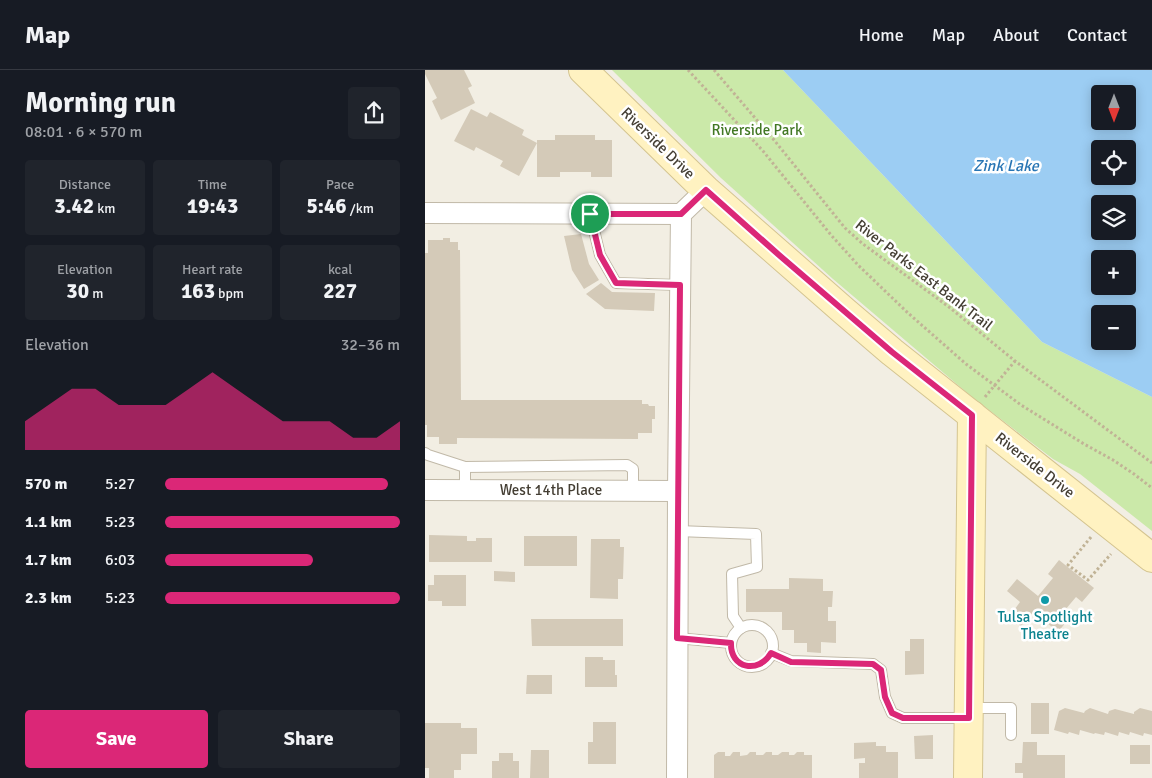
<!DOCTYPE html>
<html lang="en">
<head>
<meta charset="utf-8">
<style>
  :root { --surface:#171b24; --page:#20242c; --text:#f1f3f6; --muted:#9ea1a6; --line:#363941; --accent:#db2777 }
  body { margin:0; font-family:Signika,sans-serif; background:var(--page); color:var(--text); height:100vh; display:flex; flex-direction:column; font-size:19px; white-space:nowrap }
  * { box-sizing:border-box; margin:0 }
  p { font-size:16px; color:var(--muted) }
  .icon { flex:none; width:28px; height:28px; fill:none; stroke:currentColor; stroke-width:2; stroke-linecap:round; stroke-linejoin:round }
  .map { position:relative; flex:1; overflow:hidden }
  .drawer { display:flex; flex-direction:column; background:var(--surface); width:425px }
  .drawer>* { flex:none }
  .needle { width:32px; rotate:180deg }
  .fabs { position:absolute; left:666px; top:15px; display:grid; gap:10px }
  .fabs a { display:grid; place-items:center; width:45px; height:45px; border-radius:5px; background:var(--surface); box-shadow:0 2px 12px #0003; font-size:25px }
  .pin { position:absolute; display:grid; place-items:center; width:42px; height:42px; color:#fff; margin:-21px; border:2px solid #fff; border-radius:50%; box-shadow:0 1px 5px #0007 }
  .round { display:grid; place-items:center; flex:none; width:52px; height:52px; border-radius:5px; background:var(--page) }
  .head { display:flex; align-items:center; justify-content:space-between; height:85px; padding:0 25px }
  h1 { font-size:28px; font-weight:700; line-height:38px }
  .metrics { display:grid; grid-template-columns:repeat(3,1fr); gap:8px; height:85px; padding:5px 25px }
  .metrics div { display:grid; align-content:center; border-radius:5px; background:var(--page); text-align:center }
  .metrics b { font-size:21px; font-weight:700 }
  .metrics small { font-size:14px; font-weight:400 }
  .metrics p { font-size:14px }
  .chart { height:140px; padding:10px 25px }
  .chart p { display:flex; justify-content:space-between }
  .chart svg { width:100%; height:90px; margin-top:5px; fill:var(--accent); opacity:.7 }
  .primary-button { display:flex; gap:10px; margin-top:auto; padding:10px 25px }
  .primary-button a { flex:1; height:58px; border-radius:5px; background:var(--accent); color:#fff; font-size:20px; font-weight:700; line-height:58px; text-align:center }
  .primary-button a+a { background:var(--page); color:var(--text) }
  ul { padding:0 25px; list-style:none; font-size:16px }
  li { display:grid; grid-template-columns:80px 60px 1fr; align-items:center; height:38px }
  li i { height:12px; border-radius:6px; background:var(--accent) }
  header { display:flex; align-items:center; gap:30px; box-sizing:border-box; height:70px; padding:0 25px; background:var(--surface); border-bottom:1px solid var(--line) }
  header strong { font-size:24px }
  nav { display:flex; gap:28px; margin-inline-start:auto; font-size:18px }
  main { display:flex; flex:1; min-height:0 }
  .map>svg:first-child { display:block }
</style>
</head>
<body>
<header>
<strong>Map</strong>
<nav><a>Home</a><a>Map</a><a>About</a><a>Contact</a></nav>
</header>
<main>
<section class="drawer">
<div class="head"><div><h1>Morning run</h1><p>08:01 · 6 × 570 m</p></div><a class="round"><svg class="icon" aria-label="share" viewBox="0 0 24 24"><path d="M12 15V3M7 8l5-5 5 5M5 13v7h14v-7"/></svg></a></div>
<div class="metrics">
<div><p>Distance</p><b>3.42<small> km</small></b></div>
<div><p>Time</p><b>19:43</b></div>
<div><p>Pace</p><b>5:46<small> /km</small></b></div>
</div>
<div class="metrics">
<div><p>Elevation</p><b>30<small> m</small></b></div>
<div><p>Heart rate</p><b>163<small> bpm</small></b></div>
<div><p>kcal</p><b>227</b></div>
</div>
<div class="chart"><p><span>Elevation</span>32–36 m</p>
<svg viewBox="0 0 160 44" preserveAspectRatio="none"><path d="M0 44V30L10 22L20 14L30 14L40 22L50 22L60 22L70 14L80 6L90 14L100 22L110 30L120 30L130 30L140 38L150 38L160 30V44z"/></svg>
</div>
<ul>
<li><b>570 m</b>5:27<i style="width:95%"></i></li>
<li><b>1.1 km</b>5:23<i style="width:100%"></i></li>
<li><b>1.7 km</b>6:03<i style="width:63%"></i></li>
<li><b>2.3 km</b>5:23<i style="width:100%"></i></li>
</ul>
<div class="primary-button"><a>Save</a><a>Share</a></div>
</section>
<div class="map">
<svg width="727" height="708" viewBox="0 0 727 708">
  <rect width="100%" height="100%" fill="#f2eee3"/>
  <!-- green -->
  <polygon fill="#cbe9a9" points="187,0 358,0 617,272 727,327 727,461 655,404 628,389 547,327 408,209 296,108"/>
  <!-- water -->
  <path fill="#9ccdf3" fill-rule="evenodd" d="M358,0H727V327L617,272ZM675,24H702V51H675ZM675,79H702V106H675ZM675,134H702V161H675ZM675,189H702V216H675ZM675,244H702V271H675Z"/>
  <!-- building -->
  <g fill="#d4cab8">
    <polygon points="0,0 39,0 47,16 43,18 50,33 16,50 7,31 12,28 0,4"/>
    <polygon points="46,39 62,47 65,42 99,60 97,65 112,73 94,106 75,96 78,91 51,77 49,81 29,71"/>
    <polygon points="130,65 170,65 170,70 187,70 187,107 166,107 166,102 135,102 135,107 112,107 112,70 130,70"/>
    <polygon points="156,164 164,194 174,210 159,219 147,200 139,166"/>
    <polygon points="18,168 25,168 25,172 33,172 33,180 35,180 36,330 217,330 217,334 223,334 224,336 230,336 230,349 227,349 227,363 213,363 213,369 32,368 32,374 14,374 14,367 2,367 2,355 0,355 0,183 3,183 3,170 18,170"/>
    <polygon points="176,213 187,222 230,223 229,241 180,239 161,224"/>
    <polygon points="4,465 42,466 42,471 51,471 51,468 67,468 67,492 4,492"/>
    <rect x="99" y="466" width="53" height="30"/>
    <polygon points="166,469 195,469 195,477 199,477 198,509 193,509 193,529 165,528"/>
    <polygon points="634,490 669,518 657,532 651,527 635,546 642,551 628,568 622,563 627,557 608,542 596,556 584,547 595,532 582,521 592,509 613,526 628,508 623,504"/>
    <polygon points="69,501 90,502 90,512 69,511"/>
    <polygon points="9,505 41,505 41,536 17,536 17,531 3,531 3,515 9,515"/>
    <polygon points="364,508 398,509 398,521 408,521 407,537 403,537 403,551 411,551 411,573 396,572 396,583 382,582 382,573 369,573 369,560 357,560 357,542 321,542 321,519 364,519"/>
    <polygon points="106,549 198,549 198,576 107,576"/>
    <polygon points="485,569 499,569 499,604 480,605 480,581 485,581"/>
    <polygon points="160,587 178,587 178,590 190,590 190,605 192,605 192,617 160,617"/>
    <polygon points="102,605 127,605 127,624 101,624"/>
    <rect x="606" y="633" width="18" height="31"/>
    <polygon points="640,638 659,643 660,641 665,638 683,644 684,641 690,639 709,644 709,642 715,638 727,641 727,665 719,663 718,666 705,662 704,665 694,662 693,666 680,662 679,665 670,663 669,664 655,660 654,665 644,662 643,664 629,660 634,641"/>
    <polygon points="168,652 191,652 191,694 163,694 163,672 168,672"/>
    <polygon points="0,653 36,653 36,658 52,658 52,684 36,684 36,700 29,700 29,708 4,708 4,698 0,698"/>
    <polygon points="508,665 508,689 490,689 489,666"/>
    <polygon points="451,672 451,676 461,676 461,682 473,682 473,708 434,708 434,693 440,693 440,688 429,689 429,673"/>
    <polygon points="598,672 612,672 612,685 640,685 640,708 598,708 598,703 590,703 590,693 597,693"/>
    <rect x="705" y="675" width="20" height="19"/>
    <polygon points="106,680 124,680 124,708 105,708"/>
    <polygon points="293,682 300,682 300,686 305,686 308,682 315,682 315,686 322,685 325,682 331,682 331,685 338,685 341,682 347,682 347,685 353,685 357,682 364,682 364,685 369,685 372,682 379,682 379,685 387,685 387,708 289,708 289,685"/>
    <polygon points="74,683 88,683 88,691 94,691 94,708 67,708 67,691 74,691"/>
  </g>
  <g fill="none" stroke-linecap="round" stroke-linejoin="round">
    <!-- lane casing -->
    <g stroke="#c1b9a8" stroke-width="12">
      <g id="lane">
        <polyline points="165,144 175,185 191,213 255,215"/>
        <polyline points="0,383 3,385 40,397 202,395 208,399 208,421"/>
        <polyline points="40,420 40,397"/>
        <polyline points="253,461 331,464 332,497 307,504 308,546 316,558"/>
        <circle cx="327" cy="576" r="21"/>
        <polyline points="252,568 306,573"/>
        <polyline points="346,583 366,591 448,594 456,600 460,627 467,643 478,648 543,648"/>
        <polyline points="545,638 586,638 586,665"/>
      </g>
    </g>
    <!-- street casing -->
    <g stroke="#c1b9a8" stroke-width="22">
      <g id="street">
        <polyline points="0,143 256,144"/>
        <polyline points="0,420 253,421"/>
        <polyline points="252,708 253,421 256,144 281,120"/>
      </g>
    </g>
    <!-- secondary casing -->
    <g stroke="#d4c490" stroke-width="30">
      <g id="secondary">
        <polyline points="158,0 281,120 419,241 467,282 727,488"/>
        <polyline points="543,708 547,345"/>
      </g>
    </g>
    <!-- path -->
    <g stroke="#c1b396" stroke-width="3" stroke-dasharray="2.5 2.5" stroke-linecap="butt">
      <polyline points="263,0 338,81 406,165 433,195 483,243 541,294 596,335 659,374 688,390 709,404 727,418"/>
      <polyline points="289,0 349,70 420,158 438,174 524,237 590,291 727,393"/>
      <polyline points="560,327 590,291"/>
      <polyline points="666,467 643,495 663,510 686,484"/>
    </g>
    <!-- lane -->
    <use href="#lane" stroke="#fff" stroke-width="10"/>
    <!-- street -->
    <use href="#street" stroke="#fff" stroke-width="20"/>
    <!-- secondary -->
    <use href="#secondary" stroke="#fff2c1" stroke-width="28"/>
  </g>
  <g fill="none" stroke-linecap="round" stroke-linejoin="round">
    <!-- route casing -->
    <g stroke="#fff" stroke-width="10">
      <path id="route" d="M281,120L354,185L467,282L547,345L544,648H478L467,643L460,627L456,600L448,594L366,592L346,583C334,604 305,599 306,573L252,568L255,215L191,213L175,185L165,144H256Z"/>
    </g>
    <!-- route -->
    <use href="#route" stroke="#db2777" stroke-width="6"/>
  </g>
  <!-- markers -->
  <circle fill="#0f9aa8" stroke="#fff" stroke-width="2" cx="620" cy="530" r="5"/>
  <g text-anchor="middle" stroke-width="5" stroke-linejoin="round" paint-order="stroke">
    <!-- park labels -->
    <g font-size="15" fill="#427824" stroke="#fff">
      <text x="332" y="65">Riverside Park</text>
    </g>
    <!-- street labels -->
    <g font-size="15" fill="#443e33" stroke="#fff">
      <text transform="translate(233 73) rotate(44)" y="5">Riverside Drive</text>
      <text transform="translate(499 205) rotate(38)" y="5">River Parks East Bank Trail</text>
      <text transform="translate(610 395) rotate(38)" y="5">Riverside Drive</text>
      <text x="126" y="425">West 14th Place</text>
    </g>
    <!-- culture labels -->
    <g font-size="15" fill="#0d838f" stroke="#fff">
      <text x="620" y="552">Tulsa Spotlight<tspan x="620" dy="17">Theatre</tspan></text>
    </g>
    <!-- water labels -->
    <g font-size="16" font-style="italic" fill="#2875b4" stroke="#fff">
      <text x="581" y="101">Zink Lake</text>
    </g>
  </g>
</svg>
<div class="fabs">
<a><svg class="needle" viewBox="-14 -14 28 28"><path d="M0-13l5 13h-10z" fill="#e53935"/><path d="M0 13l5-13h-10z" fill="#9ea1a6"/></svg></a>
<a><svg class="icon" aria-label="locate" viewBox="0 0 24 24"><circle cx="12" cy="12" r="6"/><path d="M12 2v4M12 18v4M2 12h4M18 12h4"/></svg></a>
<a><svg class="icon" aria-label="layers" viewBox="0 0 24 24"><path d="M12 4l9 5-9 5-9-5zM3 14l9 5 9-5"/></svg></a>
<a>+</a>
<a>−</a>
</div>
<div class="pin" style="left:165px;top:144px;background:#1e9e55"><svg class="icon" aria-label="arrive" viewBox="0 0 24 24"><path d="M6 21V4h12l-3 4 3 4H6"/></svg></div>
</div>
</main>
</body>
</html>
